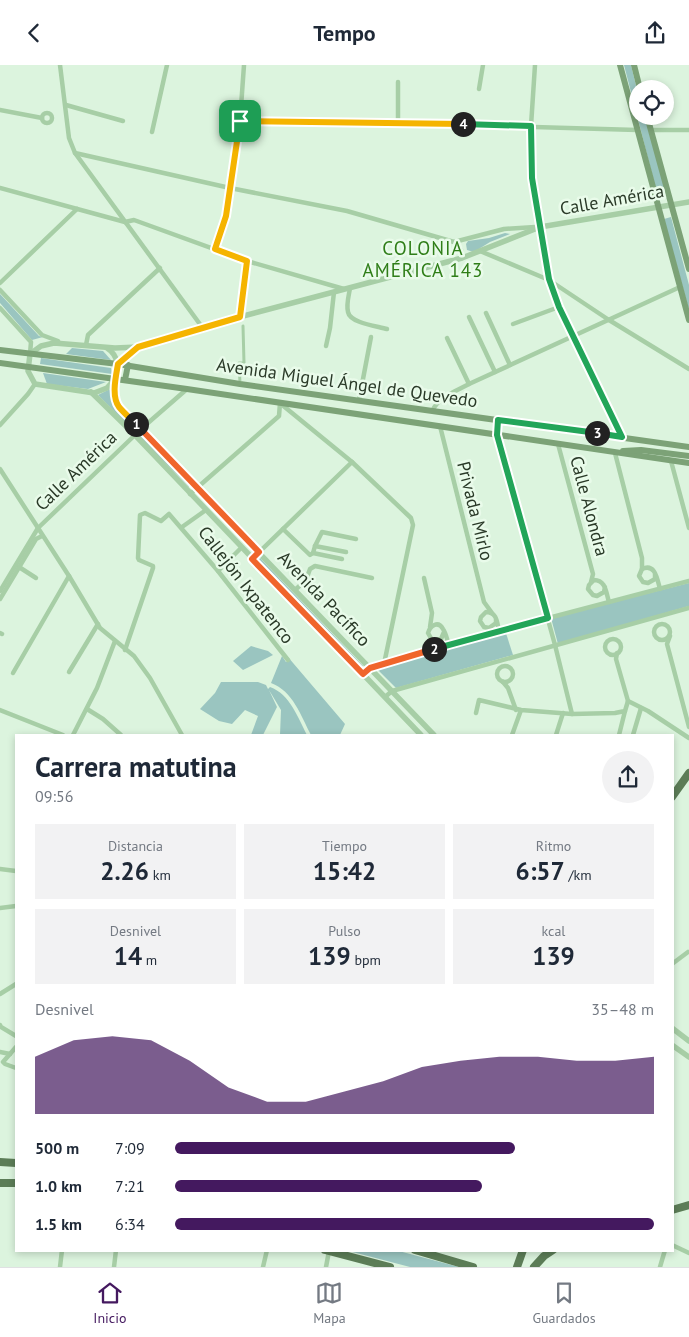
<!DOCTYPE html>
<html lang="es">
<head>
<meta charset="utf-8">
<style>
  :root { --surface:#fff; --page:#f2f2f3; --text:#1f2937; --muted:#747a83; --line:#e0e1e3; --accent:#44195f }
  body { margin:0; font-family:"PT Sans",sans-serif; background:var(--page); color:var(--text); height:100vh; display:flex; flex-direction:column; font-size:19px; white-space:nowrap }
  * { box-sizing:border-box; margin:0 }
  p { font-size:16px; color:var(--muted) }
  .icon { flex:none; width:28px; height:28px; fill:none; stroke:currentColor; stroke-width:2; stroke-linecap:round; stroke-linejoin:round }
  .map { position:relative; flex:1; overflow:hidden }
  .details { position:absolute; left:15px; top:669px; width:659px; height:518px; display:flex; flex-direction:column; background:var(--surface); border-radius:0px; box-shadow:0 2px 8px #0003 }
  .details>* { flex:none }
  .tools { position:absolute; left:629px; top:15px; display:grid; gap:10px }
  .tools a { display:grid; place-items:center; width:45px; height:45px; border-radius:50%; background:var(--surface); box-shadow:0 2px 8px #0003; font-size:25px }
  .pin { position:absolute; display:grid; place-items:center; width:42px; height:42px; color:#fff; margin:-21px; border-radius:10px; box-shadow:0 2px 8px #0006 }
  .km { position:absolute; width:25px; height:25px; margin:-12px; border-radius:50%; background:#222; color:#fff; font-size:14px; line-height:25px; text-align:center }
  .round { display:grid; place-items:center; flex:none; width:52px; height:52px; border-radius:26px; background:var(--page) }
  .headline { display:flex; align-items:center; justify-content:space-between; height:85px; padding:0 20px }
  h1 { font-size:28px; font-weight:700; line-height:38px }
  .stats { display:grid; grid-template-columns:repeat(3,1fr); gap:8px; height:85px; padding:5px 20px }
  .stats div { display:grid; align-content:center; border-radius:0px; background:var(--page); text-align:center }
  .stats b { font-size:25px; font-weight:700 }
  .stats small { font-size:14px; font-weight:400 }
  .stats p { font-size:14px }
  .chart { height:140px; padding:10px 20px }
  .chart p { display:flex; justify-content:space-between }
  .chart svg { width:100%; height:90px; margin-top:5px; fill:var(--accent); opacity:.7 }
  ul { padding:0 20px; list-style:none; font-size:16px }
  li { display:grid; grid-template-columns:80px 60px 1fr; align-items:center; height:38px }
  li i { height:12px; border-radius:6px; background:var(--accent) }
  header { display:flex; justify-content:space-between; align-items:center; height:65px; padding:0 20px; background:var(--surface); font-size:22px; font-weight:700 }
  .dock { display:flex; justify-content:space-around; align-items:center; height:70px; border-top:1px solid var(--line); background:var(--surface); font-size:14px; color:var(--muted) }
  .dock a { display:grid; justify-items:center; gap:2px }
  .dock .on { color:var(--accent) }
  .map>svg:first-child { display:block }
</style>
</head>
<body>
<header><svg class="icon" aria-label="back" viewBox="0 0 24 24"><path d="M15 5l-7 7 7 7"/></svg>Tempo<svg class="icon" aria-label="share" viewBox="0 0 24 24"><path d="M12 15V3M7 8l5-5 5 5M5 13v7h14v-7"/></svg></header>
<div class="map">
<svg width="689" height="1202" viewBox="0 0 689 1202">
  <rect width="100%" height="100%" fill="#dcf4de"/>
  <!-- green -->
  <g fill="#9ac5c0">
    <polygon points="624,0 631,0 637,25 638,51 645,51 666,128 657,128"/>
    <polygon points="671,152 689,220 689,245 664,154"/>
    <polygon points="505,168 510,169 490,177 474,187 467,185 466,179 468,176 489,173"/>
    <polygon points="0,229 39,271 43,272 32,275 0,238"/>
    <polygon points="72,283 103,286 111,295 66,289"/>
    <polygon points="41,293 111,303 112,309 40,299"/>
    <polygon points="43,308 106,317 88,324 47,319"/>
    <polygon points="112,323 113,338 190,420 189,422 98,330"/>
    <polygon points="260,493 363,601 361,602 258,495"/>
    <polygon points="689,518 689,541 558,579 551,553"/>
    <polygon points="505,565 513,590 396,623 376,603"/>
    <polygon points="251,581 268,586 273,590 243,605 233,596"/>
    <path d="M282,585L345,659L340,670H311C301,651 293,626 271,618L282,591L286,597L289,596Z"/>
    <path d="M221,617H258L266,620L268,624L270,622C290,629 298,653 307,670H280L281,645L269,625L277,642L263,670H251L258,651L245,645L232,659L219,656L200,644L215,628Z"/>
    <polygon points="345,1185 395,1185 459,1202 410,1202"/>
  </g>
  <g fill="none" stroke-linecap="round" stroke-linejoin="round">
    <!-- pedestrian -->
    <polyline stroke="#a7cea6" stroke-width="3" points="240,318 239,298 244,298 243,261"/>
    <!-- minor -->
    <g stroke="#a7cea6" stroke-width="4.5">
      <polyline points="60,0 69,73 75,88 202,262"/>
      <polyline points="535,0 531,61 532,113 549,215 559,242 622,372"/>
      <polyline points="479,24 483,0"/>
      <polyline points="66,40 123,56"/>
      <polyline points="0,45 42,53"/>
      <circle cx="47" cy="53" r="5"/>
      <polyline points="240,56 398,58 637,65"/>
      <polyline points="398,58 398,17"/>
      <polyline points="651,65 689,65"/>
      <polyline points="152,67 167,0"/>
      <polyline points="75,88 230,123 347,146 454,177 461,185 462,193"/>
      <polyline points="0,123 125,157"/>
      <polyline points="125,157 134,155 247,196 344,224"/>
      <polyline points="454,177 504,164 535,162"/>
      <polyline points="215,184 226,151 240,56 244,0"/>
      <polyline points="480,186 549,215 609,255 689,304"/>
      <polyline points="0,218 77,144"/>
      <path d="M350,223C349,230 346,239 348,247C350,258 377,261 387,264"/>
      <polyline points="0,225 42,270 58,276"/>
      <polyline points="0,243 31,277 30,289"/>
      <polyline points="486,248 510,300"/>
      <polyline points="240,252 247,196"/>
      <polyline points="469,252 495,307"/>
      <polyline points="513,259 559,242"/>
      <polyline points="447,273 469,319"/>
      <polyline points="86,280 88,270 160,203"/>
      <polyline points="326,281 330,263 334,227"/>
      <polyline points="359,335 371,272"/>
      <polyline points="281,339 352,397 411,453 413,460 384,599"/>
      <path d="M433,345C437,333 458,325 469,319L680,222"/>
      <polyline points="498,355 497,370 555,580 572,649"/>
      <polyline points="0,360 28,329 35,319"/>
      <polyline points="440,361 484,537 492,548"/>
      <polyline points="141,364 187,324"/>
      <polyline points="558,379 593,509 591,517"/>
      <polyline points="615,388 642,493 642,504"/>
      <polyline points="671,396 689,463"/>
      <polyline points="0,404 69,511 100,563 134,591 150,613 182,670"/>
      <polyline points="190,429 279,351 280,338"/>
      <polyline points="182,462 206,445"/>
      <polyline points="283,464 310,490 313,488 315,481 322,467 356,474"/>
      <polyline points="315,481 346,487"/>
      <polyline points="313,488 342,494"/>
      <polyline points="252,494 352,397"/>
      <polyline points="19,502 36,513"/>
      <polyline points="218,506 241,483"/>
      <path d="M655,509V514L648,518L643,517L639,511L642,504C655,498 657,513 660,524"/>
      <polyline points="424,513 432,548 430,562"/>
      <path d="M605,522L604,527L597,531L593,530L588,524L589,520L594,515C606,515 606,528 609,537"/>
      <polyline points="295,525 306,515 310,504 315,501 372,513"/>
      <polyline points="0,526 38,463 135,370"/>
      <polyline points="0,534 36,474 42,471"/>
      <path d="M496,554V558L489,563L484,562L480,556L481,552L486,547C497,547 497,557 499,566"/>
      <circle cx="662" cy="567" r="8"/>
      <path d="M444,567L441,574L432,575L428,568C430,561 438,555 443,564C446,568 447,575 449,580"/>
      <polyline points="0,568 2,569"/>
      <polyline points="670,571 667,579 689,662"/>
      <circle cx="613" cy="582" r="8"/>
      <polyline points="125,585 153,503 153,501 139,495 138,493 140,450 145,448 161,456 169,449 218,506 288,595"/>
      <circle cx="505" cy="609" r="8"/>
      <polyline points="69,607 98,559"/>
      <polyline points="13,608 69,511"/>
      <polyline points="363,609 369,603 484,570 689,516"/>
      <polyline points="503,617 508,623 516,645"/>
      <polyline points="385,632 392,626 689,543"/>
      <polyline points="628,636 648,646 689,673"/>
      <polyline points="87,644 103,654 121,670"/>
      <polyline points="0,645 63,670"/>
      <polyline points="476,648 479,635 521,645 572,649 615,648 625,646 628,636 616,594 617,588"/>
      <polyline points="73,670 97,623 115,576"/>
      <polyline points="512,670 521,645"/>
      <polyline points="556,670 563,648"/>
      <polyline points="619,670 625,646"/>
      <polyline points="633,670 641,643"/>
      <polyline points="0,804 16,806"/>
      <polyline points="0,843 16,841"/>
      <polyline points="672,899 688,887"/>
      <polyline points="0,929 16,919"/>
      <polyline points="0,960 1,962 16,971"/>
      <polyline points="16,982 3,997 5,999 16,1003"/>
      <polyline points="0,987 10,989"/>
      <polyline points="672,1180 689,1188"/>
      <polyline points="60,1202 62,1185"/>
      <polyline points="114,1202 116,1185"/>
      <polyline points="263,1202 267,1185"/>
      <polyline points="326,1202 329,1186"/>
      <polyline points="660,1202 665,1185"/>
    </g>
    <!-- tertiary -->
    <g stroke="#a7cea6" stroke-width="5.5">
      <path d="M107,283C127,296 111,319 118,341L434,670"/>
      <polyline points="118,299 138,282"/>
      <polyline points="115,314 107,323 94,328 35,319 28,306 30,289 41,281 54,278 115,283 138,282 202,262 462,193 540,162 689,137"/>
      <polyline points="91,327 135,370 421,670"/>
      <polyline points="672,963 689,976"/>
      <polyline points="672,980 689,992"/>
    </g>
    <!-- secondary -->
    <g stroke="#7ca277" stroke-width="6">
      <polyline points="620,0 689,255"/>
      <polyline points="634,0 640,24"/>
      <polyline points="647,51 689,204"/>
      <polyline points="0,285 118,299 240,319 689,382"/>
      <polyline points="0,298 187,324 689,398"/>
      <polyline points="125,315 128,300"/>
      <polyline points="623,386 641,385 689,391"/>
    </g>
    <!-- primary -->
    <g stroke="#5c7d57" stroke-width="8">
      <polyline points="672,732 689,708"/>
      <polyline points="0,1097 16,1098"/>
      <polyline points="0,1118 16,1118"/>
      <polyline points="672,1145 689,1140"/>
      <polyline points="325,1185 390,1202"/>
      <polyline points="415,1185 473,1202"/>
      <polyline points="517,1202 523,1185"/>
      <polyline points="534,1202 544,1191 553,1185"/>
    </g>
  </g>
  <g fill="none" stroke-linecap="round" stroke-linejoin="round">
    <!-- split-1 casing -->
    <g stroke="#fff" stroke-width="10">
      <path id="split-1" d="M136,359C131,354 124,348 119,342C111,331 116,311 118,299L138,282L240,252L247,196L215,184L226,151L240,56"/>
    </g>
    <!-- split-2 casing -->
    <g stroke="#fff" stroke-width="10">
      <polyline id="split-2" points="136,359 259,487 252,494 363,609 370,603 434,584"/>
    </g>
    <!-- split-3 casing -->
    <g stroke="#fff" stroke-width="10">
      <polyline id="split-3" points="434,584 548,553 497,370 498,355 597,368"/>
    </g>
    <!-- split-4 casing -->
    <g stroke="#fff" stroke-width="10">
      <polyline id="split-4" points="463,59 531,61 532,113 549,214 559,242 622,372 597,368"/>
    </g>
    <!-- split-5 casing -->
    <g stroke="#fff" stroke-width="10">
      <polyline id="split-5" points="240,56 463,59"/>
    </g>
    <!-- split-1 -->
    <use href="#split-1" stroke="#f5b400" stroke-width="6"/>
    <!-- split-2 -->
    <use href="#split-2" stroke="#f0652b" stroke-width="6"/>
    <!-- split-3 -->
    <use href="#split-3" stroke="#22a559" stroke-width="6"/>
    <!-- split-4 -->
    <use href="#split-4" stroke="#22a559" stroke-width="6"/>
    <!-- split-5 -->
    <use href="#split-5" stroke="#f5b400" stroke-width="6"/>
  </g>
  <g text-anchor="middle" stroke-width="5" stroke-linejoin="round" paint-order="stroke">
    <!-- street labels -->
    <g font-size="18" fill="#2a3a28" stroke="#e9fbea">
      <text transform="translate(612 135) rotate(-10)" y="6">Calle América</text>
      <text transform="translate(347 318) rotate(8)" y="6">Avenida Miguel Ángel de Quevedo</text>
      <text transform="translate(76 406) rotate(-44)" y="6">Calle América</text>
      <text transform="translate(589 441) rotate(75)" y="6">Calle Alondra</text>
      <text transform="translate(475 446) rotate(76)" y="6">Privada Mirlo</text>
      <text transform="translate(246 520) rotate(52)" y="6">Callejón Ixpatenco</text>
      <text transform="translate(324 534) rotate(46)" y="6">Avenida Pacífico</text>
    </g>
    <!-- neighbourhood labels -->
    <g font-size="19" letter-spacing="1" fill="#2f7e18" stroke="#e9fbea">
      <text x="423" y="190">COLONIA<tspan x="423" dy="22">AMÉRICA 143</tspan></text>
    </g>
  </g>
</svg>
<div class="tools">
<a><svg class="icon" aria-label="locate" viewBox="0 0 24 24"><circle cx="12" cy="12" r="6"/><path d="M12 2v4M12 18v4M2 12h4M18 12h4"/></svg></a>
</div>
<div class="pin" style="left:240px;top:56px;background:#1e9e55"><svg class="icon" aria-label="arrive" viewBox="0 0 24 24"><path d="M6 21V4h12l-3 4 3 4H6"/></svg></div>
<b class="km" style="left:136px;top:359px">1</b>
<b class="km" style="left:434px;top:584px">2</b>
<b class="km" style="left:597px;top:368px">3</b>
<b class="km" style="left:463px;top:59px">4</b>
<section class="details">
<div class="headline"><div><h1>Carrera matutina</h1><p>09:56</p></div><a class="round"><svg class="icon" aria-label="share" viewBox="0 0 24 24"><path d="M12 15V3M7 8l5-5 5 5M5 13v7h14v-7"/></svg></a></div>
<div class="stats">
<div><p>Distancia</p><b>2.26<small> km</small></b></div>
<div><p>Tiempo</p><b>15:42</b></div>
<div><p>Ritmo</p><b>6:57<small> /km</small></b></div>
</div>
<div class="stats">
<div><p>Desnivel</p><b>14<small> m</small></b></div>
<div><p>Pulso</p><b>139<small> bpm</small></b></div>
<div><p>kcal</p><b>139</b></div>
</div>
<div class="chart"><p><span>Desnivel</span>35–48 m</p>
<svg viewBox="0 0 160 44" preserveAspectRatio="none"><path d="M0 44V16L10 8L20 6L30 8L40 18L50 31L60 38L70 38L80 33L90 28L100 21L110 18L120 16L130 16L140 18L150 18L160 16V44z"/></svg>
</div>
<ul>
<li><b>500 m</b>7:09<i style="width:71%"></i></li>
<li><b>1.0 km</b>7:21<i style="width:64%"></i></li>
<li><b>1.5 km</b>6:34<i style="width:100%"></i></li>
</ul>
</section>
</div>
<nav class="dock">
<a class="on"><svg class="icon" aria-label="home" viewBox="0 0 24 24"><path d="M3 11l9-7 9 7M6 9v11h12V9"/></svg>Inicio</a>
<a><svg class="icon" aria-label="map" viewBox="0 0 24 24"><path d="M3 6l6-2 6 2 6-2v14l-6 2-6-2-6 2zM9 4v14M15 6v14"/></svg>Mapa</a>
<a><svg class="icon" aria-label="saved" viewBox="0 0 24 24"><path d="M7 4h10v16l-5-4-5 4z"/></svg>Guardados</a>
</nav>
</body>
</html>
